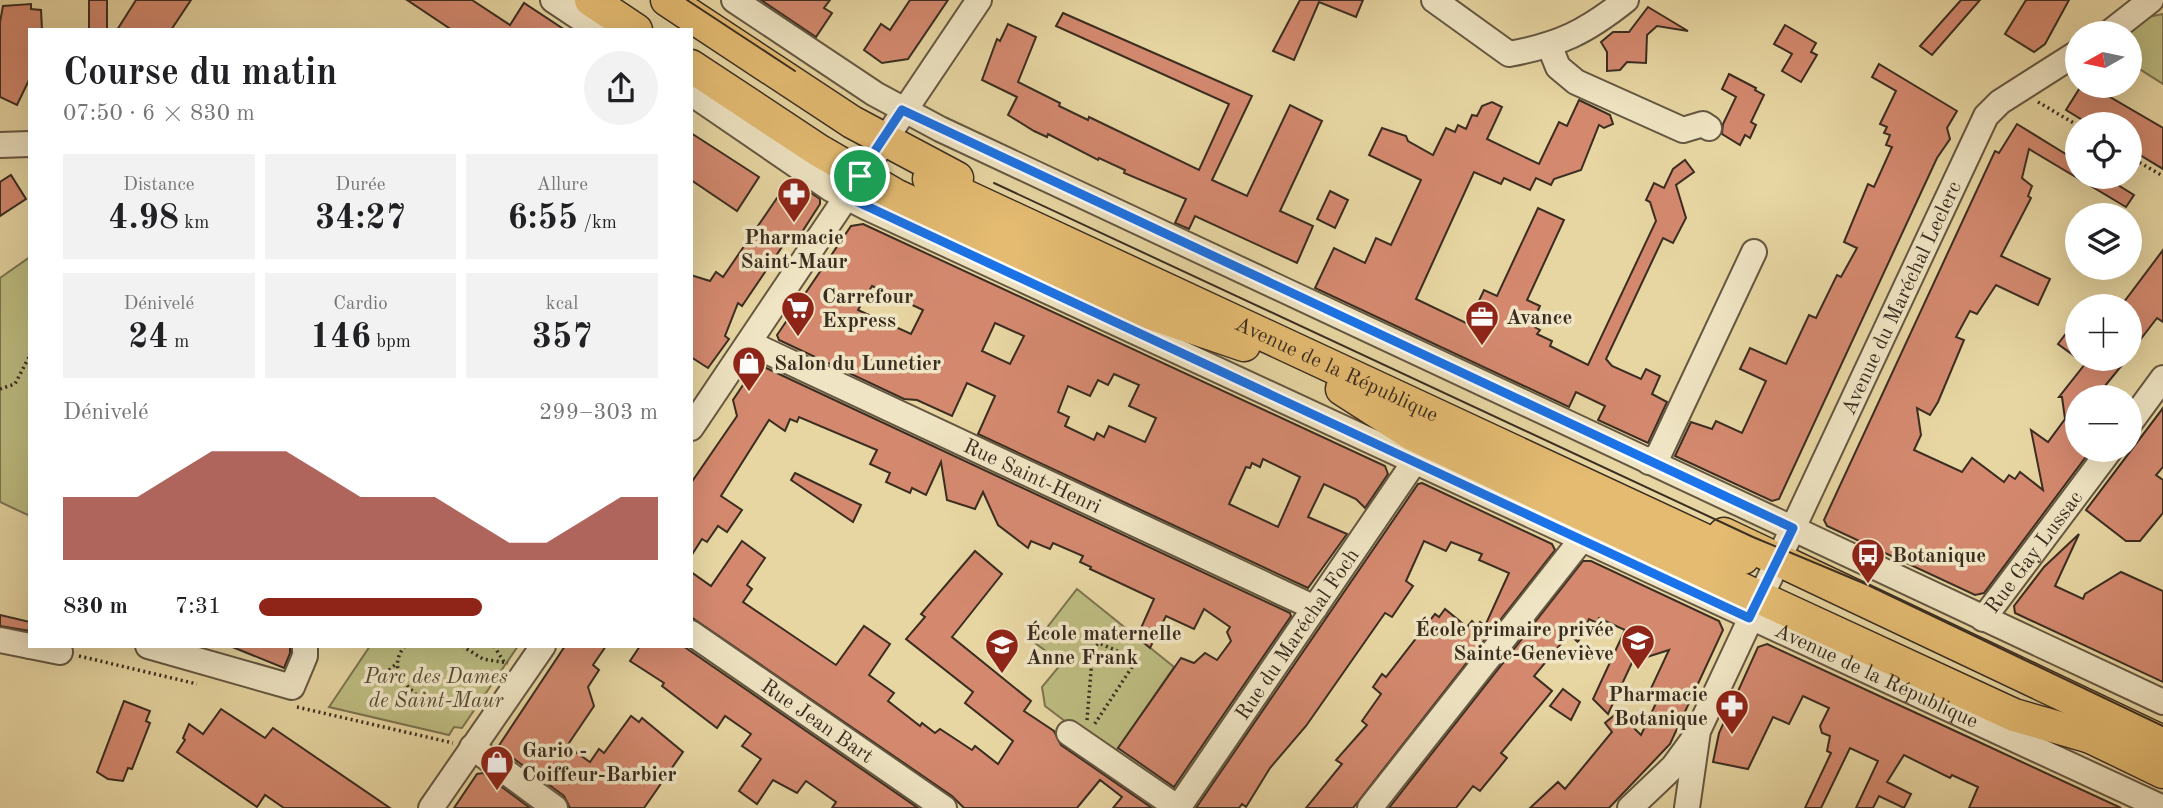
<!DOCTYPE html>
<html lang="fr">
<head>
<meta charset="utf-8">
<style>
  :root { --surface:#fff; --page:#f2f2f2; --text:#202124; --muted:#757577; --accent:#8f2418 }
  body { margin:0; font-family:"Old Standard TT",serif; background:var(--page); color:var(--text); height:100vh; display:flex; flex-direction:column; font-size:26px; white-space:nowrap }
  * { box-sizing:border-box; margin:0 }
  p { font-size:23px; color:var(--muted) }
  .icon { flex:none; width:38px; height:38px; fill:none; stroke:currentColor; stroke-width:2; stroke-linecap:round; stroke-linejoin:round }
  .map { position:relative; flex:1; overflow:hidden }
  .details { position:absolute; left:28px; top:28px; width:665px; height:620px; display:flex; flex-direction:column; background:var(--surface); border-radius:0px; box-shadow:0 7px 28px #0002 }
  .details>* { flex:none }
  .needle { width:46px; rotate:261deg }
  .buttons { position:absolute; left:2065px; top:21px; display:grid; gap:14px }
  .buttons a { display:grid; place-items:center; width:77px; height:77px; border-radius:50%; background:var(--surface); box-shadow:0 7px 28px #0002; font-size:35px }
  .pin { position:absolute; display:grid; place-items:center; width:60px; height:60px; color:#fff; margin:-30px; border:4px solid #fff; border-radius:50%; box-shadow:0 2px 7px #0007 }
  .round { display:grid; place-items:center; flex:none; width:74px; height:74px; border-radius:37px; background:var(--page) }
  .head { display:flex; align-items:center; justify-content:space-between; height:119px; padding:0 35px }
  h1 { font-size:38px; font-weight:600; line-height:52px }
  .stats { display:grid; grid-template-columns:repeat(3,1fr); gap:10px; height:119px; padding:7px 35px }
  .stats div { display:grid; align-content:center; border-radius:0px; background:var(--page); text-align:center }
  .stats b { font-size:35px; font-weight:600 }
  .stats small { font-size:19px; font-weight:400 }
  .stats p { font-size:19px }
  .chart { height:196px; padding:14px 35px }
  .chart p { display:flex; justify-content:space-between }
  .chart svg { width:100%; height:126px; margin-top:7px; fill:var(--accent); opacity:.7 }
  ul { padding:0 35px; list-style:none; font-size:23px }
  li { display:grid; grid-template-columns:112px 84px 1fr; align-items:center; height:52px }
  li i { height:18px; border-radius:9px; background:var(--accent) }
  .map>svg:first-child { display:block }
</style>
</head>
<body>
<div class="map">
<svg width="2163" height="808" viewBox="0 0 2163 808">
  <rect width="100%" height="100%" fill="#e7d6a2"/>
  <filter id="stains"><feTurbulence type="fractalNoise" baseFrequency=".00286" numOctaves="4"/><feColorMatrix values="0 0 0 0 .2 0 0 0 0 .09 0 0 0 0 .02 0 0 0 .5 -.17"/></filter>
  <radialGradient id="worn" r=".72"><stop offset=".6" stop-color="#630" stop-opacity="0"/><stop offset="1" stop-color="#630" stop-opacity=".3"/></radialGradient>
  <!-- green -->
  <g fill="#bdbc80" stroke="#7c7450" stroke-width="2">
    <polygon points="2163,14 2163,84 2130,63 2129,33 2148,17"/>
    <polygon points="30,257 30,516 0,502 0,278"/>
    <polygon points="1077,589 1174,667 1112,757 1045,706 1042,687 1062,663 1035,643"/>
    <polygon points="370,646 518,646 462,728 454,727 449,735 329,707"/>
  </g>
  <!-- building -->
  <g fill="#d4896f" stroke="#3a2d21" stroke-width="2" fill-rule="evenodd">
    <rect x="89" y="0" width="18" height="30"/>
    <polygon points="136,0 191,0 171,30 117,30"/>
    <polygon points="407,0 472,0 510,25 524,3 565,30 452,30"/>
    <polygon points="761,0 830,0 824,8 832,13 816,37"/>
    <polygon points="910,0 948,0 908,59 882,63 864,50 881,24 890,30"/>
    <polygon points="1300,0 1363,0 1356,17 1319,2 1294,60 1273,51"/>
    <polygon points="1961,0 1980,0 1932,55 1920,46"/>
    <polygon points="2026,0 2069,0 2045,44 2034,52 2005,34"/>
    <polygon points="31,4 31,9 41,10 42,30 30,30 30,78 17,105 0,97 0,22 3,6"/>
    <polygon points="1648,7 1688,31 1657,26 1647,35 1646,63 1627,62 1620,70 1607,71 1607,52 1601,42 1613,32 1629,32"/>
    <polygon points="1063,13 1252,96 1212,180 1247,196 1290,105 1322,121 1280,211 1313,226 1297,263 1195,216 1189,229 1175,223 1186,199 1124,173 1125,170 1099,158 1098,160 1048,134 1047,137 1034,131 1008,115 1017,97 982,80 997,39 1000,41 1008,24 1036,37 1018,82 1060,103 1059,106 1088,120 1089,117 1199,170 1229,104 1056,26"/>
    <polygon points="1785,25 1816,43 1811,52 1817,55 1801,82 1782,71 1792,54 1774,44"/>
    <polygon points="1879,64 1957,111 1947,128 1950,139 1937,158 1779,499 1772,501 1675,456 1691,422 1712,429 1716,421 1742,433 1766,381 1740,369 1750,348 1786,364 1809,315 1816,318 1837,275 1841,277 1857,248 1844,242 1868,184 1874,187 1892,147 1886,145 1890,135 1884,133 1887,127 1880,124 1896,91 1872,77"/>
    <polygon points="1729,74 1756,88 1755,90 1764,95 1751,122 1756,125 1750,138 1745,135 1740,145 1722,134 1723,124 1736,97 1722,89"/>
    <polygon points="2081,86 2091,86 2163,128 2163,169 2130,149 2130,124 2089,124 2066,110"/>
    <polygon points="1579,100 1610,115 1613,124 1604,128 1599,125 1581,170 1554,179 1551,185 1536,178 1530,190 1504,178 1501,184 1474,172 1416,299 1468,324 1484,290 1497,296 1538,208 1564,220 1527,300 1540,306 1531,325 1540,330 1537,334 1552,341 1550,346 1588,365 1656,221 1650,202 1646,200 1654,183 1664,188 1673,169 1685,160 1694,172 1676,185 1686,218 1673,243 1663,238 1606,359 1612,366 1641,379 1646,369 1660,376 1652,394 1667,402 1648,443 1598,420 1605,406 1576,392 1569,407 1315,288 1334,248 1365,263 1376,238 1391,245 1421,180 1369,155 1382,128 1406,136 1408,141 1433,155 1446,128 1455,132 1458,125 1466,129 1472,115 1477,116 1482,106 1492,102 1502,107 1487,139 1539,164 1559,122 1567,126"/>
    <polygon points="2017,124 2077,161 2077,177 2105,177 2134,195 2126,207 2029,149 2022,178 2032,186 2028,196 2031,198 2001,256 2050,279 2038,305 1996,285 1977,314 1970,311 1956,337 1964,340 1938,402 1930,415 1917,408 1921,435 1914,450 1962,472 1972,458 2004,482 2009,475 2015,479 2020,472 2043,490 2031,430 2048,442 2065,419 2062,397 2059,397 2089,359 2127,359 2096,397 2077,397 2077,450 2091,450 1984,593 1975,595 1827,526 1824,520 1995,151 1999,153"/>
    <polygon points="691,133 759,177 737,211 691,180"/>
    <polygon points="11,175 26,199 0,216 0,182"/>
    <polygon points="790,179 820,199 820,204 793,246 786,241 742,306 738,303 725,336 729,339 708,368 691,357 691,275 710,281 716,272 723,277"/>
    <polygon points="1330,191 1348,200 1335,228 1317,219"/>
    <path d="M863,224L1385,466L1388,474L1365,508L1356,499L1324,484L1308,517L1347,534L1308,588L978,434L995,396L967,383L952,416L917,400L904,399L779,340L777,335L851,226ZM872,286L923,310L911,334L858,310ZM995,323L1024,336L1010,364L982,351ZM1114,374L1139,385L1129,406L1156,418L1145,442L1109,426L1104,437L1097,433L1094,440L1065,426L1069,417L1058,412L1068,386L1090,396L1098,380L1108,385ZM1263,459L1300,477L1278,527L1229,504L1246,467L1250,468L1252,463L1260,467Z"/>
    <polygon points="2163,250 2163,322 2157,318 2130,353 2130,306 2121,306"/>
    <polygon points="2077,319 2077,358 2058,344"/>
    <polygon points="764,367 1290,613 1291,616 1174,787 1118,748 1181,658 1194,663 1205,653 1217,660 1231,641 1227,632 1230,627 1204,609 1194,629 1166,616 1150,648 1137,637 1154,599 1090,569 1091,567 1080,562 1083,556 1053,543 1050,549 1031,541 1028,548 998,525 983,492 975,509 947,500 941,462 926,495 912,488 910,493 886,482 890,473 870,464 877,450 799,417 797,422 790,419 785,431 769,420 721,496 742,510 727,532 718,526 707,542 702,539 691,556 691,483 737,416 733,400 753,370"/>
    <polygon points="2163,408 2163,467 2156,475 2163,480 2163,513 2140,541 2126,541 2086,510"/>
    <polygon points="795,473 861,505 853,522 791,480"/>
    <polygon points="1422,483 1552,544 1555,550 1353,808 1306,808 1342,764 1336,760 1367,725 1362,721 1381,694 1373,687 1382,674 1386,677 1435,614 1439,617 1445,609 1467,627 1472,621 1477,626 1480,622 1485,626 1509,573 1479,560 1482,554 1451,542 1446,551 1424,541 1406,581 1413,586 1392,617 1385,613 1306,726 1270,768 1246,807 1242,804 1239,808 1196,808 1418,484"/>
    <polygon points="2079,534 2055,586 2083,599 2085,594 2121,572 2163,591 2163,682 2015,613 2014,606 2044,567"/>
    <polygon points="742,541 765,558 747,585 752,589 743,602 836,665 864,626 890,644 869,675 894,693 888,701 920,726 922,723 935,733 940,729 972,750 975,746 998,764 1013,741 965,703 973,692 906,639 925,617 921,614 975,551 1002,574 952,637 1031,701 1024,711 1054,731 1061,745 1152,808 1113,808 1122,797 1100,780 1077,808 964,808 952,796 691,617 691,572 711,586"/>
    <polygon points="1583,561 1591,561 1719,621 1723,630 1670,744 1609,808 1530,808 1558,782 1565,789 1612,732 1605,723 1618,712 1641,735 1657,701 1647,697 1669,650 1644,658 1636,654 1608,714 1593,699 1625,630 1599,618 1597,623 1589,619 1578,642 1569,634 1534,676 1552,691 1501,753 1507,758 1480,791 1473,786 1456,808 1389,808"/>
    <polygon points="0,615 30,622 30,631 0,626"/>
    <polygon points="1767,644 1966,736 2121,808 1969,808 1978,787 1952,775 1950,778 1904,755 1887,782 1911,794 1904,808 1879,796 1873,808 1856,808 1878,761 1850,748 1821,808 1805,808 1831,753 1827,751 1830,736 1822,733 1820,726 1829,708 1803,696 1789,724 1773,717 1748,769 1713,762 1719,733 1758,647"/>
    <polygon points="230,646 290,646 290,653 284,668"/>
    <polygon points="565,646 606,646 593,665 599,670 588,687 594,706 567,746 590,762 599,749 604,753 631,716 639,722 642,718 683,752 644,808 570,808 564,796 498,747"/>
    <polygon points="640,646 683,646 918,808 832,808 836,802 806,781 797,793 773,780 757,804 739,791 761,759 742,746 751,734 725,716 717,728 662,686 664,683 630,661"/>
    <polygon points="1563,689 1580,702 1571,720 1550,706"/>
    <polygon points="124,701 150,711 146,721 150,723 132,769 128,768 123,781 108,779 97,772"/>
    <polygon points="221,709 265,738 273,728 390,808 284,808 265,795 257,807 177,752 185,740 183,738 189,724 203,734"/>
    <polygon points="483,773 530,808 454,808 477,774"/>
  </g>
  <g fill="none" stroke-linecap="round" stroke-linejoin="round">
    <!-- minor casing -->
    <g stroke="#655741" stroke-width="28">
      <g id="minor">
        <polyline points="553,0 598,30"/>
        <polyline points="734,0 875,94 940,129 2163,702"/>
        <path d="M1434,0L1509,54C1559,45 1586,32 1626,0"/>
        <polyline points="2109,33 2151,0"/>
        <polyline points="1550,47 1558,67 1576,82 1683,130 1703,124 1709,128"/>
        <path id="s1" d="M691,93L831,189L866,207L2163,808"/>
        <polyline points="0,145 30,144"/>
        <path id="s2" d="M749,343L1315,608"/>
        <polyline points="2130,423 2163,378"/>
        <polyline points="691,428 979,0"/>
        <polyline points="1649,462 1659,454 1754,252"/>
        <path id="s3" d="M1983,619L2110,450"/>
        <path id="s4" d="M691,633L944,808"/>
        <polyline points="0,640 30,646"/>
        <polyline points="30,646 60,652"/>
        <polyline points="148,646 292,687 305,656 305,646"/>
        <path id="s5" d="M1069,733L1178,808L1415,461"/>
        <polyline points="472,747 555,808"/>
        <polyline points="431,808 543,646"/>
        <polyline points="1370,808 1582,539"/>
        <polyline points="1630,808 1673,767 1695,737"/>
        <path id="s6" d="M1687,808L1698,731L1986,116L2000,102L2077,53"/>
      </g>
    </g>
    <!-- major casing -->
    <g stroke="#3a2d21" stroke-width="35">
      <g id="major">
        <polyline points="591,0 636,30"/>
        <polyline points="667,0 852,122 957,178"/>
        <polyline points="691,66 818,150 897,196 1150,313 1244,345"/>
        <path id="s7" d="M929,179L1743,558"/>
        <polyline points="1342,389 1412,434 1737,587 2014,715 2091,737"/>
        <polyline points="1724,534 2163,742"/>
        <polyline points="2074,729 2163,772"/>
      </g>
    </g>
    <!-- path -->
    <g stroke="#3a2d21" stroke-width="3.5" stroke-dasharray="2 3.5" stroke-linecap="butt">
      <polyline points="2038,102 2077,125"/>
      <polyline points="2130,157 2163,176"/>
      <polyline points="0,389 15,384 30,355"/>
      <path d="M405,646C389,665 401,682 418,696"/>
      <polyline points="462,646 483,659 508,663"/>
      <polyline points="494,646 504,662"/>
      <polyline points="79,656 197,684"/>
      <polyline points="389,670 395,665"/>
      <polyline points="297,707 453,743"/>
      <polyline points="1087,720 1093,647 1099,643 1131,657 1134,664 1094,725"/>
    </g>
    <!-- minor -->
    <use href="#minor" stroke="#efe4c3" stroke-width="24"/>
    <!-- major -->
    <use href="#major" stroke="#e4bb71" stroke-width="32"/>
    <!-- tram -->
    <g stroke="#3a2d21" stroke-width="2">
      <polyline points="687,0 795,71"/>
      <polyline points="994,183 1753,537 1868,585 2163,726"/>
    </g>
  </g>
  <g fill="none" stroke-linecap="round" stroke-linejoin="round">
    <!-- route casing -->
    <g stroke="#fff" stroke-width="14">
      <polygon id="route" points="902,110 1793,528 1749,618 845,196"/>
    </g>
    <!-- route -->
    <use href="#route" stroke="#1a73e8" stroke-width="9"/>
  </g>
  <!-- icons -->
  <defs>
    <g id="pharmacy-pin" transform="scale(1.75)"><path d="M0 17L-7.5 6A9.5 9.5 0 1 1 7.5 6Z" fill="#8f2418" stroke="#efe4c3"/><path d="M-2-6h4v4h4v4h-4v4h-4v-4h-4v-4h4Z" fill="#fff"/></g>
    <g id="supermarket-pin" transform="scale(1.75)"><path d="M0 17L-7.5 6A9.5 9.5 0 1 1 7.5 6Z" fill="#8f2418" stroke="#efe4c3"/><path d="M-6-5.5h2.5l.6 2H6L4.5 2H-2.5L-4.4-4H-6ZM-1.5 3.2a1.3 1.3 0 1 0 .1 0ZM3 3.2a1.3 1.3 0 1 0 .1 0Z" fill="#fff"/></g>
    <g id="office-pin" transform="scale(1.75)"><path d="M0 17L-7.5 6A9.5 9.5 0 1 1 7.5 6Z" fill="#8f2418" stroke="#efe4c3"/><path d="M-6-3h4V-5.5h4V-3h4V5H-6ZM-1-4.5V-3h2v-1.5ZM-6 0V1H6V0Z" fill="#fff"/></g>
    <g id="shop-pin" transform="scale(1.75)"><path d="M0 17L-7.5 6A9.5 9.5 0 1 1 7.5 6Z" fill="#8f2418" stroke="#efe4c3"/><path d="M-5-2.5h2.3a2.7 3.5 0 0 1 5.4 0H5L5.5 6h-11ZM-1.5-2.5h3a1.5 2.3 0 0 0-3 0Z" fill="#fff"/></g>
    <g id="bus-pin" transform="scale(1.75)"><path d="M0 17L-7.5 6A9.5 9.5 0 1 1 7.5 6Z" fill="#8f2418" stroke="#efe4c3"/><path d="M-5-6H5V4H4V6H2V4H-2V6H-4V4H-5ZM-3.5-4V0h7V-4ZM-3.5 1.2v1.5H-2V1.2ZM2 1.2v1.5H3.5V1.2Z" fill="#fff"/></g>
    <g id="school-pin" transform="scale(1.75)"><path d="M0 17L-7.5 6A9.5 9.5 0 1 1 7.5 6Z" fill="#8f2418" stroke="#efe4c3"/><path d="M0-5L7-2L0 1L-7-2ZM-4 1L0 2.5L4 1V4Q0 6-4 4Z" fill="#fff"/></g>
  </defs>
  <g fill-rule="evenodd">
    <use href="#pharmacy-pin" x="794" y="194"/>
    <use href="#supermarket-pin" x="798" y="308"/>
    <use href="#office-pin" x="1482" y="317"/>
    <use href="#shop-pin" x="749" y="363"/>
    <use href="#bus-pin" x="1868" y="555"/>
    <use href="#school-pin" x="1638" y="641"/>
    <use href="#school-pin" x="1002" y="645"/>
    <use href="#pharmacy-pin" x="1732" y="706"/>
    <use href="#shop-pin" x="497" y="762"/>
  </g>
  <g text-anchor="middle" stroke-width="7" stroke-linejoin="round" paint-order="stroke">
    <!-- poi labels -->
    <g font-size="21" font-weight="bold" fill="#3a2d21" stroke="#efe4c3" text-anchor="start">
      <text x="794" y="244" text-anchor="middle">Pharmacie<tspan x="794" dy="24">Saint-Maur</tspan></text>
      <text x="822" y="303">Carrefour<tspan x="822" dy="24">Express</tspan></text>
      <text x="1506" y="324">Avance</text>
      <text x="774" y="370">Salon du Lunetier</text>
      <text x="1892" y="562">Botanique</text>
      <text x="1614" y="636" text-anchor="end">École primaire privée<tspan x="1614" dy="24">Sainte-Geneviève</tspan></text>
      <text x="1026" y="640">École maternelle<tspan x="1026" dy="24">Anne Frank</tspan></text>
      <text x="1708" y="701" text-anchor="end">Pharmacie<tspan x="1708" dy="24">Botanique</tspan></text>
      <text x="522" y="757">Gario -<tspan x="522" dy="24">Coiffeur-Barbier</tspan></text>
    </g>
    <!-- street labels -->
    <g font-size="21" fill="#3a2d21" stroke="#efe4c3">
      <text dy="7" stroke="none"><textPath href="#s6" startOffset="556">Avenue du Maréchal Leclerc</textPath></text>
      <text dy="7" stroke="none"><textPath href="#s7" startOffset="450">Avenue de la République</textPath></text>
      <text dy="7" stroke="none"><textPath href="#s2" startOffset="313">Rue Saint-Henri</textPath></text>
      <text dy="7" stroke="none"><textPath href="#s3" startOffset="84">Rue Gay Lussac</textPath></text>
      <text dy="7" stroke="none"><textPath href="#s5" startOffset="343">Rue du Maréchal Foch</textPath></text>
      <text dy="7" stroke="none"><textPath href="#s1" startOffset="1323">Avenue de la République</textPath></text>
      <text dy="7" stroke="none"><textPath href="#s4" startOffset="154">Rue Jean Bart</textPath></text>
    </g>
    <!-- park labels -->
    <g font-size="21" font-style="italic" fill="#544a34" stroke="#efe4c3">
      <text x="436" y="683">Parc des Dames<tspan x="436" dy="24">de Saint-Maur</tspan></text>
    </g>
  </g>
  <rect width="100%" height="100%" filter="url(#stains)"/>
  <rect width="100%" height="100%" fill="url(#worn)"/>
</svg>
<div class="buttons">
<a><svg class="needle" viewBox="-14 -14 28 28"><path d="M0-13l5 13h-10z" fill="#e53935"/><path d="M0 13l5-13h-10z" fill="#757577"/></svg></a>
<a><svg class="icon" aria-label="locate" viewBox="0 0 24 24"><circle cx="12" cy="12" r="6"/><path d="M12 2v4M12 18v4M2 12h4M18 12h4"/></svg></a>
<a><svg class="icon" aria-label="layers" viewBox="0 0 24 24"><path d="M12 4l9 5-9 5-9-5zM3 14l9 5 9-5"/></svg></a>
<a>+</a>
<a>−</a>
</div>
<div class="pin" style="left:860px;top:176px;background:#1e9e55"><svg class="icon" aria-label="arrive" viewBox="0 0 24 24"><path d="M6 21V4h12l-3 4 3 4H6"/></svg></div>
<section class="details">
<div class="head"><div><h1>Course du matin</h1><p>07:50 · 6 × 830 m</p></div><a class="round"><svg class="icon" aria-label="share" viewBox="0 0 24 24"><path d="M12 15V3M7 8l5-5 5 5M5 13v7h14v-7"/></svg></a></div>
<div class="stats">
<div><p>Distance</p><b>4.98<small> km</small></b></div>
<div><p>Durée</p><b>34:27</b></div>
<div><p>Allure</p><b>6:55<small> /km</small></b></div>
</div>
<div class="stats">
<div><p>Dénivelé</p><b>24<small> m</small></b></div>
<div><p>Cardio</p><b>146<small> bpm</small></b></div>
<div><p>kcal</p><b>357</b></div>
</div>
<div class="chart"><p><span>Dénivelé</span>299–303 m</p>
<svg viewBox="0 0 160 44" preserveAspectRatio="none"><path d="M0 44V22L10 22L20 22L30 14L40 6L50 6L60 6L70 14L80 22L90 22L100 22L110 30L120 38L130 38L140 30L150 22L160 22V44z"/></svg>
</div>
<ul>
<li><b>830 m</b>7:31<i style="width:56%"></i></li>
</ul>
</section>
</div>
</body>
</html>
